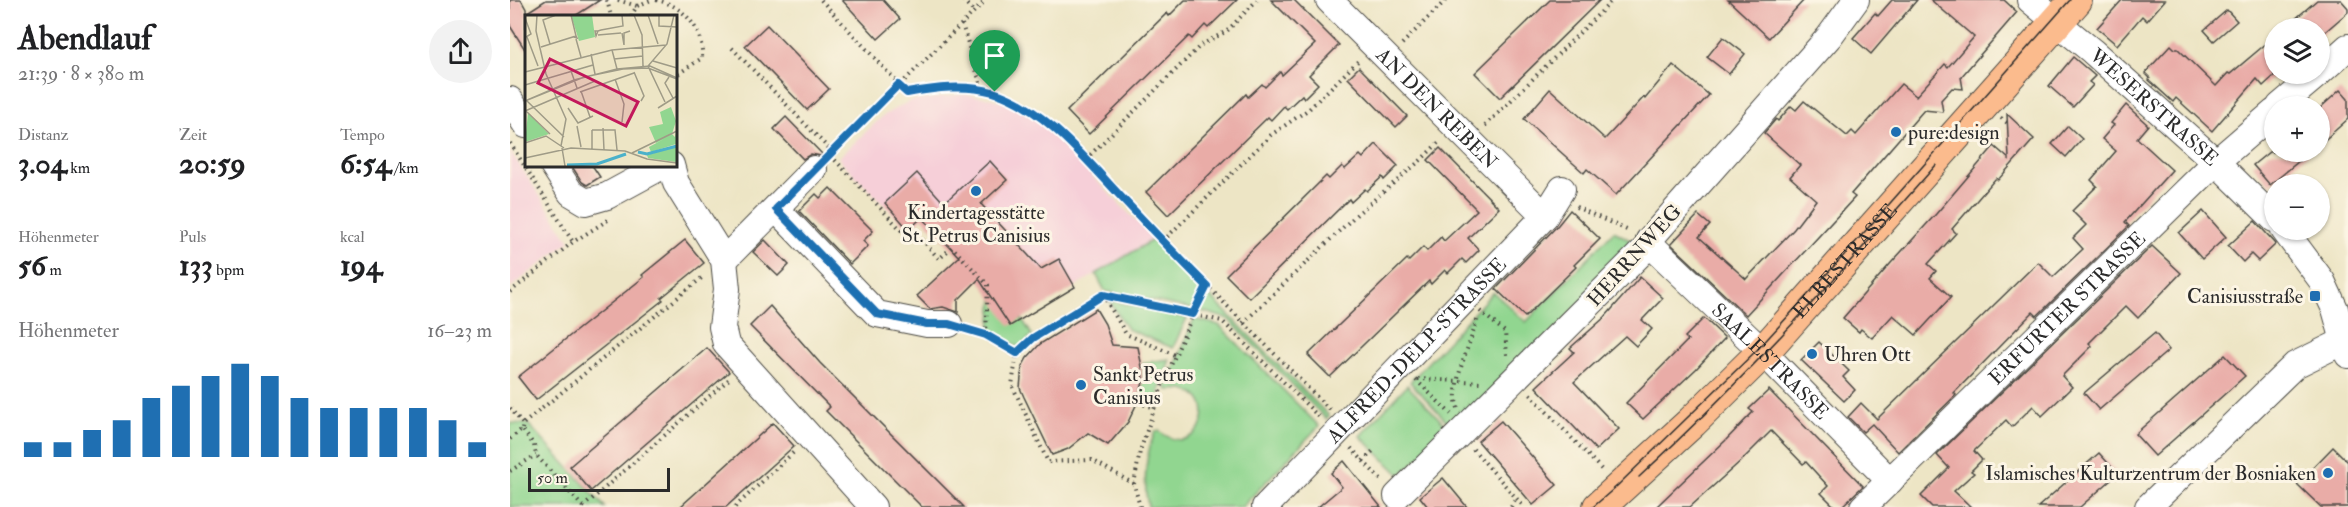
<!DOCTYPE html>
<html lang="de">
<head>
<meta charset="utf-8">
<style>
  :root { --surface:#fff; --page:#f2f2f2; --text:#202124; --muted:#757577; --accent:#1f6fb2 }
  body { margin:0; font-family:"IM FELL Double Pica",serif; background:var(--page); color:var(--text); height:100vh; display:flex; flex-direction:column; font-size:22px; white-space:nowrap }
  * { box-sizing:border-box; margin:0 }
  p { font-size:20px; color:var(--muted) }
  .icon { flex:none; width:33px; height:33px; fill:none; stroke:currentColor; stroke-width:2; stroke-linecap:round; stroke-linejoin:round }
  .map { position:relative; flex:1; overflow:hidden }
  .panel { display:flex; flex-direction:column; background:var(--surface); width:510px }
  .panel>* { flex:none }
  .tools { position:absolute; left:1754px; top:18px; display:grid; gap:12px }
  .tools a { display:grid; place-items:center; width:66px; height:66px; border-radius:50%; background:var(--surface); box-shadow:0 2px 4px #0004; font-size:30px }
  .scale { position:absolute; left:18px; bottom:15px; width:142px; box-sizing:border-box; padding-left:6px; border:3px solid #2b2b2b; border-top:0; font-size:16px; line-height:21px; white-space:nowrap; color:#2b2b2b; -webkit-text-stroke:4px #fcf5e5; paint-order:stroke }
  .pin { position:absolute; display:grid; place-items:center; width:51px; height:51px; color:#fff; margin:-62px -26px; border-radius:50% 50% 50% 0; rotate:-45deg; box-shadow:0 0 6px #0007 }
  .pin .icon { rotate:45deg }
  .round { display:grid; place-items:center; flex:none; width:63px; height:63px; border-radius:32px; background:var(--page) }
  .head { display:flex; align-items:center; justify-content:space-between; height:102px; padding:0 18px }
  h1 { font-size:33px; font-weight:700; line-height:45px }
  .stats { display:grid; grid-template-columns:repeat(3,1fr); gap:9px; height:102px; padding:6px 18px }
  .stats div { display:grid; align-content:center }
  .stats b { font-size:30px; font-weight:700 }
  .stats small { font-size:16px; font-weight:400 }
  .stats p { font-size:16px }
  .chart { height:168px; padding:12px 18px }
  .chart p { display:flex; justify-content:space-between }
  .chart svg { width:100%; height:108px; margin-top:6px; stroke:var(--accent); stroke-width:6 }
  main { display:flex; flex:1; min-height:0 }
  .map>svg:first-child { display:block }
</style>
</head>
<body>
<main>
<section class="panel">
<div class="head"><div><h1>Abendlauf</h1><p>21:39 · 8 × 380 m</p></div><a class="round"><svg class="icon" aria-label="share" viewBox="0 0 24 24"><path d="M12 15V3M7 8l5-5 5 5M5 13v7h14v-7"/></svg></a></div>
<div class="stats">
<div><p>Distanz</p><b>3.04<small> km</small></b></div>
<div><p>Zeit</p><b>20:59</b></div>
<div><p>Tempo</p><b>6:54<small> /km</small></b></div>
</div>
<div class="stats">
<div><p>Höhenmeter</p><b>56<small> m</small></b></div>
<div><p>Puls</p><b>133<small> bpm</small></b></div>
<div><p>kcal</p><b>194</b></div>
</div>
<div class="chart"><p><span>Höhenmeter</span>16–23 m</p>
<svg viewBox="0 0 160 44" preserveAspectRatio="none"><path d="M5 44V38M15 44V38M25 44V33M35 44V29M45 44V20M55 44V15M65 44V11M75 44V6M85 44V11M95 44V20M105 44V24M115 44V24M125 44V24M135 44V24M145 44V29M155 44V38"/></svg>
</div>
</section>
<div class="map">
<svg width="1838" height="507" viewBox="0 0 1838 507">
  <rect width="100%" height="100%" fill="#fcf5e5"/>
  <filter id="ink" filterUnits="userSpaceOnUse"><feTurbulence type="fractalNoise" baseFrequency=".0167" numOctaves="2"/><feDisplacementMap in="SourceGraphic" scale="12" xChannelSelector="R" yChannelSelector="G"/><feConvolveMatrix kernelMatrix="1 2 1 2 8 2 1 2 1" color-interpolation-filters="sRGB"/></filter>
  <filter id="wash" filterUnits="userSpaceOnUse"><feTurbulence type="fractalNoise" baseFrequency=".008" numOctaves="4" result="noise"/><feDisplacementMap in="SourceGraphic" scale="24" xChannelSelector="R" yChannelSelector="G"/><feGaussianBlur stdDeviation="1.35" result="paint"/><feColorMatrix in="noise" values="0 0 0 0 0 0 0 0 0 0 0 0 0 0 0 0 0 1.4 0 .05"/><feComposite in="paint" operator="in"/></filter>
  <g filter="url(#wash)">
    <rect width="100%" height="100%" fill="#ede5c5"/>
    <!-- built -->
    <g fill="#f6cfd8">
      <polygon points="455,94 479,98 506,106 529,122 644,239 500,326 492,293 413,217 399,230 328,158 373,116 388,107 401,101"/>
      <polygon points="0,151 60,241 0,288"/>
    </g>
    <!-- green -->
    <g fill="#91d690" stroke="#5e805e" stroke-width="1.5">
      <polygon points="1104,231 1130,246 945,430 900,382 983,292 1016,322"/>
      <polygon points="644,239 692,287 682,309 595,291 586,274"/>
      <polygon points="697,293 819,416 816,419 718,319 688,310"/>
      <polygon points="483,299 512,319 522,335 510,348 480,331"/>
      <polygon points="599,300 603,301 677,318 663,348 617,329"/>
      <path d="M684,319L709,325L809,426L732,507H638C633,481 635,456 645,432L649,431C692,466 719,382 658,390L656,388Z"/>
      <polygon points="660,359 645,404 629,399 633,382 632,363"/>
      <polygon points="897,385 940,430 890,475 850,436"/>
      <polygon points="0,423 18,424 95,507 0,507"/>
    </g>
    <g id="blocks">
      <!-- building -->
      <g fill="#e9aca7">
        <polygon points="0,0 11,0 16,9 16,13 36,0 90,0 65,16 16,16 16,51 0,26"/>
        <polygon points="332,0 373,0 390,19 368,39"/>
        <polygon points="675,0 727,0 698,28 695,25 682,39 679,36 579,134 557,111 657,13 659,16"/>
        <polygon points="761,0 784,0 829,45 799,75 808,84 794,98 792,95 777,109 774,106 761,120 758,117 658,215 636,192 736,94 738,97 752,84 755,87 770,72 772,75 805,44"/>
        <polygon points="1040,0 1090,0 990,98 965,73"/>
        <polygon points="1218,0 1294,0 1259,38"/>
        <polygon points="1382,0 1407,0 1361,54 1343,38 1365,13 1368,16"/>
        <polygon points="1421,0 1494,0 1507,12 1451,77 1453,89 1442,88 1431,100 1433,112 1414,110 1341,194 1345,197 1236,315 1161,244 1188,215 1200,225 1189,237 1236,279 1284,229 1306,200 1280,177 1290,165 1254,133 1266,119 1268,121 1281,106 1286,110 1294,101 1337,136 1342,131 1346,135 1391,84 1406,96 1435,64 1438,67 1464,37"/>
        <polygon points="1612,0 1655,0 1637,21 1632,16 1607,45 1587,28"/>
        <polygon points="1807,0 1831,0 1838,8 1838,12 1809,37 1809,28 1792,28 1784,20"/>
        <polygon points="1717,10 1727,21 1704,41 1694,30"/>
        <polygon points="257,25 319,89 297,110 235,46"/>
        <polygon points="1213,37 1235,54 1219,74 1197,57"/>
        <polygon points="1764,37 1764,76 1753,86 1747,79 1702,131 1666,98 1663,102 1639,80 1640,78 1635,73 1661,45 1665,49 1668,49 1706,86 1718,73 1720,74"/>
        <polygon points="1563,57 1585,76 1579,82 1583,85 1563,107 1539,86"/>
        <polygon points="1163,65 1199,95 1106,195 1077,169 1074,173 1014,119 1040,89 1095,139 1134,97 1135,99"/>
        <polygon points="849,67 897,116 886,127 838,78"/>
        <polygon points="1830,90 1838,99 1838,119 1809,145 1809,109"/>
        <polygon points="1616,105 1638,125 1627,138 1662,170 1615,222 1619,226 1527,316 1523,312 1444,393 1446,395 1388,452 1362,424 1353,432 1338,417 1351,403 1367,419 1528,262 1543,277 1573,249 1563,238 1576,225 1562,211 1587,186 1581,180 1606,151 1592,139 1604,125 1601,123"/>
        <polygon points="1497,114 1524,139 1488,180 1486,178 1442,229 1446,233 1418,264 1426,271 1420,278 1441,297 1406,335 1383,315 1362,338 1351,329 1349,332 1333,318 1381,263 1426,214 1484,146 1499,159"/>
        <polygon points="276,117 313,155 311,156 301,154 293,159 264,129"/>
        <polygon points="1558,126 1572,139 1556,157 1542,144"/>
        <polygon points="866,144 888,166 874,180 872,177 857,191 855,189 841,202 839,199 739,298 716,275 816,176 819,179 832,166 835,169 850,155 853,158"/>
        <polygon points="930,148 989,208 958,238 969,250 956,263 952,259 938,273 935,270 921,284 919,281 820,377 798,355 897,259 899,261 913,247 917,251 931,237 934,241 967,210 918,160"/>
        <polygon points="1759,152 1800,152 1760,185 1743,165"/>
        <polygon points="480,161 497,180 471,204 531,269 549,259 565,287 500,326 469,279 448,300 448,312 433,307 420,309 407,296 449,257 412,217 399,230 375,203 407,173 434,203"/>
        <polygon points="61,165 82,165 90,177 77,185 72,182"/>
        <polygon points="320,188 363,231 353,241 358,246 340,264 289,211 306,194 310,198"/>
        <polygon points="1060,210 1090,239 1064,265 1066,267 1015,317 986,289 1048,225"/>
        <polygon points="1693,211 1716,237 1692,259 1669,233"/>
        <polygon points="1745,221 1766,244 1748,261 1741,254 1733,262 1718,246"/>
        <polygon points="175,240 194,263 151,298 153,300 26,400 8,377 134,277 132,275"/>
        <polygon points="255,240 279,265 268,276 243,252"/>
        <polygon points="1642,246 1671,273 1628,318 1616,306 1579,343 1582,346 1552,376 1562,387 1532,416 1523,406 1502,427 1496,420 1464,451 1472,460 1461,471 1464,473 1444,491 1461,507 1422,507 1411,496 1439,468 1427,455"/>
        <polygon points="1130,277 1153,298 1132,320 1142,329 1126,346 1115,336 1064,382 1109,429 1086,450 1026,387 1064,352 1060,348 1095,317"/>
        <polygon points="260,306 310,363 454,507 412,507 316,411 320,407 240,326"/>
        <polygon points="586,309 595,324 602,345 628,347 632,367 633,382 629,399 618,422 598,445 578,433 558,449 542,455 514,397 510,388 512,367 517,358 530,344"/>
        <polygon points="1194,318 1215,338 1186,369 1133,419 1116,403 1178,340 1175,337"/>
        <polygon points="1645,333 1659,350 1589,410 1574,393"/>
        <polygon points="1309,342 1339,371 1333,377 1345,390 1334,401 1291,360"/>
        <polygon points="197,348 219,372 81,491 60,466"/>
        <polygon points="1715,355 1735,376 1645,456 1625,434"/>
        <polygon points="1259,390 1353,486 1331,507 1325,507 1311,493 1318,486 1296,462 1293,464 1261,431 1233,459 1180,507 1146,507 1215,441 1243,412 1239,409"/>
        <polygon points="991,421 1047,485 1023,505 968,441"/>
        <polygon points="263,423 284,446 273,456 216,507 170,507"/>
        <polygon points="1823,447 1838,462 1838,507 1811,507 1787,484"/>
        <polygon points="1589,453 1608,474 1570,507 1528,507"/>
        <polygon points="834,461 846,476 871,507 808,507 832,487 821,473"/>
        <polygon points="933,478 957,507 918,507 910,497"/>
      </g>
    </g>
  </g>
  <g filter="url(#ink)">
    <use href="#blocks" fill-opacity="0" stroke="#484742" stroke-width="1.5"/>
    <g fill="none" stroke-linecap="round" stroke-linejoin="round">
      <!-- minor casing -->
      <g stroke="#484742" stroke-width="28">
        <g id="minor">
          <path id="s1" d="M819,0L1035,216"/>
          <path id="s2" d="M1520,0L1582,51L1706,162L1764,219"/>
          <polyline points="1809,73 1838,47"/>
          <polyline points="0,100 16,125"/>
          <polyline points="1770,106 1808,74"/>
          <polyline points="43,165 61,193 76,202 97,196 154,165"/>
          <polyline points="161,165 166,183 214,260 217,289 212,327 216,344 363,507"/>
          <polyline points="266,209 367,314 417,324 439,324"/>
          <polyline points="1774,230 1812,281 1825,309 1838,355"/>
          <path id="s3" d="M1140,244L1253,352L1380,481"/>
          <polyline points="214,260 304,169"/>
          <polyline points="887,496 1140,244 1139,240 1319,37 1346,0"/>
          <path id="s4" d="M755,507L1035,216L1052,189"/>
          <path id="s5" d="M1353,507L1706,162L1764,112"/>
          <polyline points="1638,507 1785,365 1838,339"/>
        </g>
      </g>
      <!-- major casing -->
      <g stroke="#484742" stroke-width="34">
        <g id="major">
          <path id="s6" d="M1089,507L1182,422L1253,352L1566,0"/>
        </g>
      </g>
      <!-- path -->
      <g stroke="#484742" stroke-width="4" stroke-dasharray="1.5 4.5" stroke-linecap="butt">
        <polyline points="97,0 101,16"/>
        <polyline points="108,0 127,6"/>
        <path d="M146,0C174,5 194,30 192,58L165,76"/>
        <polyline points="311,0 397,93 431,87 472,89 485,92 526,112 576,159 653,241 821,411"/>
        <polyline points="453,0 464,12"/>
        <polyline points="121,16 127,6 141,0"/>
        <polyline points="452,24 472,89"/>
        <polyline points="892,44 936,0"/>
        <polyline points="222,48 322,152"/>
        <polyline points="1491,118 1500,125"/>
        <polyline points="975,126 1103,0"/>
        <polyline points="0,143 63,242"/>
        <polyline points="318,156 476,0"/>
        <polyline points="576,159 691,45 717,31 747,0"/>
        <polyline points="325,160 394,233 409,236 429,259 442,247 478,285 476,335"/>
        <polyline points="1066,207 1119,231"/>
        <polyline points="653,241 761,135 799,109 849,60"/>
        <polyline points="0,292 63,242 98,220"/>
        <polyline points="593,295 616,334 665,355"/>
        <polyline points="970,311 995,332 997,355"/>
        <polyline points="733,323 846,215 911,160 930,141"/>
        <polyline points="459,330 476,335 507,353"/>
        <polyline points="908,379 972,382"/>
        <polyline points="906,380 941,414"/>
        <polyline points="1020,394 1093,471"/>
        <polyline points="628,403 646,408"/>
        <polyline points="0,408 13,424"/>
        <path d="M948,408C939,386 961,343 967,320"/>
        <polyline points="12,429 13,424 194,276"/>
        <polyline points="0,439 12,429 24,445 26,455 73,507"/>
        <polyline points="841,448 873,482"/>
        <polyline points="963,449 1014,507"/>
        <polyline points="853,461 864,450"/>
        <polyline points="0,471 26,455"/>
        <polyline points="624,484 630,451 652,386 694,289 697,286"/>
        <polyline points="73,507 219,379"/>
        <polyline points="225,507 286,450"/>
        <polyline points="630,507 624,484 582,460 538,462 502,385 507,353 523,338 593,295 712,321 810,418"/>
        <polyline points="1001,507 1006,498"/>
      </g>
      <!-- minor -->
      <use href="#minor" stroke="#fff" stroke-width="26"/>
      <!-- major -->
      <use href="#major" stroke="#fbbb8d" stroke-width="32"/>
      <!-- tram -->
      <g stroke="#2b2b2b" stroke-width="1.5">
        <path d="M1129,477C1235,379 1331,273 1426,165"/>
        <polyline points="1083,507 1107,486 1249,348 1335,254 1560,0"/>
      </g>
    </g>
  </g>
  <g fill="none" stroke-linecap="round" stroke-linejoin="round" filter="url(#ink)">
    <!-- route casing -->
    <g stroke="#fff" stroke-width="12">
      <path id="route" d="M388,85L397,93C425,88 455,84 483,92C536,108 578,162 615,201C642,230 669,258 697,286L683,314L593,295L523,338L507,353L476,335L439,324H417L367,314L266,209Z"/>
    </g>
    <!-- route -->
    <use href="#route" stroke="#1f6fb2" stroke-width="8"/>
  </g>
  <!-- markers -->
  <g fill="#1f6fb2" stroke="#fcf5e5" stroke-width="2">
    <circle cx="1386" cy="132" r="6"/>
    <circle cx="466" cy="191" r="6"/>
    <rect x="1799" y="290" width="12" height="12" rx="3"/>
    <circle cx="1302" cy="354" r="6"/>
    <circle cx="571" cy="385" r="6"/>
    <circle cx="1818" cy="473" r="6"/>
  </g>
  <g text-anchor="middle" stroke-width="6" stroke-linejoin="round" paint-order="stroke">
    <!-- street labels -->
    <g font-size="20" fill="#2b2b2b" stroke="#fcf5e5">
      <text dy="7" stroke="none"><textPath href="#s2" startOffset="164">WESERSTRASSE</textPath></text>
      <text dy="7" stroke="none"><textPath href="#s1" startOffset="153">AN DEN REBEN</textPath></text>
      <text transform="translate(1124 255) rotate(-48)" y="7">HERRNWEG</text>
      <text dy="7" stroke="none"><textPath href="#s6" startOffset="348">ELBESTRASSE</textPath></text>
      <text dy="7" stroke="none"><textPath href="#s5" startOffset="285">ERFURTER STRASSE</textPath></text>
      <text dy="7" stroke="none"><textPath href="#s4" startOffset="218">ALFRED-DELP-STRASSE</textPath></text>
      <text dy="7" stroke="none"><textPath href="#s3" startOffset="168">SAALESTRASSE</textPath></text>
    </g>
    <!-- poi labels -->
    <g font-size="20" fill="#2b2b2b" stroke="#fcf5e5" text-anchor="start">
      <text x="1398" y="139">pure:design</text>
      <text x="466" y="219" text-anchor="middle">Kindertagesstätte<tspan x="466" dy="23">St. Petrus Canisius</tspan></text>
      <text x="1793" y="303" text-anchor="end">Canisiusstraße</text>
      <text x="1314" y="361">Uhren Ott</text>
      <text x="583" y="381">Sankt Petrus<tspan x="583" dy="23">Canisius</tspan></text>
      <text x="1806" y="480" text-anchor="end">Islamisches Kulturzentrum der Bosniaken</text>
    </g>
  </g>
  <!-- overview -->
  <g transform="translate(15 15)">
    <rect width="152" height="152" fill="#ede5c5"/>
    <path d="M46,0H67L70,22L54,26ZM146,92L151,106L147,119L150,122L151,117V129L126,137L124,132L139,124L131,128L124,112L138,109L135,97ZM3,98L24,119L0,127ZM151,132V147L123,143L122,140Z" fill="#91d690"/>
    <path fill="none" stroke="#4bb1ca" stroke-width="3" d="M113,137L122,139L152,131M42,150L72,149L101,139"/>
    <path fill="none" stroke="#9f9b87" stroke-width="1.5" d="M12,0L11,16L21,59L41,104L36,131M46,0L51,21M109,0L117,20L118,51M123,0L133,29M134,0V11L152,12M0,3L6,19L1,22M73,16L71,21L70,16H73L76,15L98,11L97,0M97,18L99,30V18L105,16M73,20L96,18M2,22L13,51M51,24L56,42M25,29L18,5L31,0M16,32L51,21L52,23L49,22M87,35L92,54M66,39L70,59M89,44L118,41M128,46L152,53M46,56L52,73M0,57L87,35L141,30M109,57L119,81L116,86M144,62L140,68L148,83M90,64L99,89L97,107M0,70L68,50M56,76L65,102M55,77L109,58M0,86L49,65L92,54L125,51L152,63M0,86L59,62L98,54L123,53L152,64M2,86L39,122M140,87L123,51L142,29L149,0M43,93L53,108L68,101M133,93L152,81M0,96L70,66M1,96L25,119M52,111L56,132M78,113L79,135M67,115H90L92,135M67,115V134M0,128L21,121L39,133M37,133L40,151M107,138L152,116M0,143L46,133L100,136L122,144L152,148"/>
    <path fill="#c2185b" fill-opacity="0.15" stroke="#c2185b" stroke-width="3" d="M25,44L113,87L101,111L13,68Z"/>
    <rect width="152" height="152" fill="none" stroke="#2b2b2b" stroke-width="3"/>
  </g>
</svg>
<div class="tools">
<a><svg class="icon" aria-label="layers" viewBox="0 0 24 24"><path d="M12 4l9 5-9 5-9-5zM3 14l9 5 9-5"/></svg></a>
<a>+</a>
<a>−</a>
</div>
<div class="scale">50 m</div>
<div class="pin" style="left:485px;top:92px;background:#1e9e55"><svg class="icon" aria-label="arrive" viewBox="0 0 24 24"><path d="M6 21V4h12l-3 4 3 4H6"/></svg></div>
</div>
</main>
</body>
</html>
